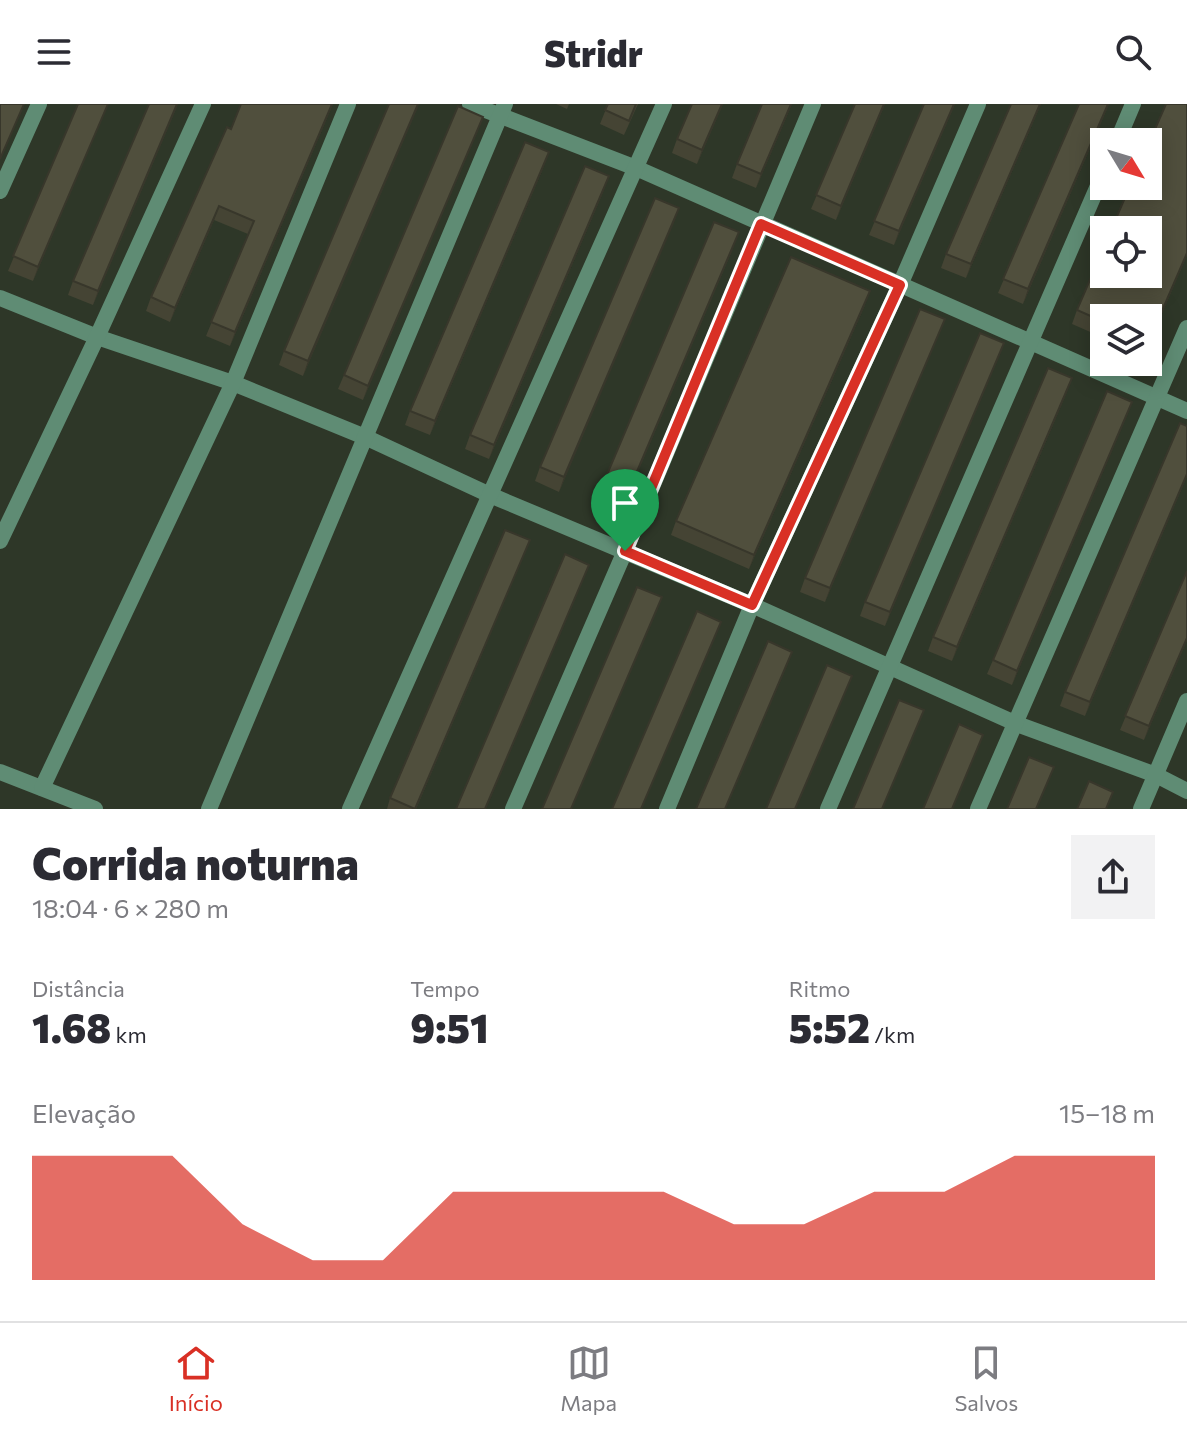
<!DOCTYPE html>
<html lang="pt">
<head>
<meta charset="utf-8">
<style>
  :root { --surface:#fff; --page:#f2f2f3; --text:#2b2b33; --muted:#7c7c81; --line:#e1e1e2; --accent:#d93025 }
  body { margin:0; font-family:Commissioner,sans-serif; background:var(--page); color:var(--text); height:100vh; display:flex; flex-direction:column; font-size:30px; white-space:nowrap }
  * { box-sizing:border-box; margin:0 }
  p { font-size:26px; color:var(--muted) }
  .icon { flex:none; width:44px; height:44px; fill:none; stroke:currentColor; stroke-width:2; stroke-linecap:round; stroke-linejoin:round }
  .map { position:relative; height:705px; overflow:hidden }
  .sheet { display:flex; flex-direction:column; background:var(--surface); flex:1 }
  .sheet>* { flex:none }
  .needle { width:52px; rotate:128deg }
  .buttons { position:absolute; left:1090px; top:24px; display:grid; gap:16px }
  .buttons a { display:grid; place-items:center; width:72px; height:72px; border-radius:0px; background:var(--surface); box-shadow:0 4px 20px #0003; font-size:40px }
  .pin { position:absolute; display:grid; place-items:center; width:68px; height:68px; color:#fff; margin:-82px -34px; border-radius:50% 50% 50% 0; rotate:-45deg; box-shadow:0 0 8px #0007 }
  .pin .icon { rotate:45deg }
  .round { display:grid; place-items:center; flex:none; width:84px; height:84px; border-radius:0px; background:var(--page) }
  .head { display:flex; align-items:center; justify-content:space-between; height:136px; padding:0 32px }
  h1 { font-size:44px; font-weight:800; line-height:60px }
  .figures { display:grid; grid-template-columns:repeat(3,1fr); gap:12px; height:136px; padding:8px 32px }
  .figures div { display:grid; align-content:center }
  .figures b { font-size:40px; font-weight:800 }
  .figures small { font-size:22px; font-weight:400 }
  .figures p { font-size:22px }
  .chart { height:224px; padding:16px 32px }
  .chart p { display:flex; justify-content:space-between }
  .chart svg { width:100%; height:144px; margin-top:8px; fill:var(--accent); opacity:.7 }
  header { display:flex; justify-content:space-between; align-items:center; height:104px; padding:0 32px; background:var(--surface); font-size:36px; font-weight:800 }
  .tabs { display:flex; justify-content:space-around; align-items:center; height:112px; border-top:2px solid var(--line); background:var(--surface); font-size:22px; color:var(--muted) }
  .tabs a { display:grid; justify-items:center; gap:4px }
  .tabs .on { color:var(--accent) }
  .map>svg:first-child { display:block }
</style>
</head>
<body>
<header><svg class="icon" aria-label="menu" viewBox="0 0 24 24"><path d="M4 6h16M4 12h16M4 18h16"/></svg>Stridr<svg class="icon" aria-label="search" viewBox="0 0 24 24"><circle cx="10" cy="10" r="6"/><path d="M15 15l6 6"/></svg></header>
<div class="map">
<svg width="1187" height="705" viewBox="0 0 1187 705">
  <rect width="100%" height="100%" fill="#2e3728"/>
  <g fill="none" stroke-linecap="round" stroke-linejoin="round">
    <!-- minor -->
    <g stroke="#5f8c74" stroke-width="16">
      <polyline points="470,0 636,64 1187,307"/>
      <polyline points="1117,38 1133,0"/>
      <polyline points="0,87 39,0"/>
      <polyline points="0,194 97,233 233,279 365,333 490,391 752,501 1017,620 1156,671 1187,687"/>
      <polyline points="0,437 97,233 203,0"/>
      <polyline points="0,668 95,705"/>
      <polyline points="42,684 233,279 348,0"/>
      <polyline points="209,705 505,0"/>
      <polyline points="350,705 664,0"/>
      <polyline points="513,705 625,447 813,0"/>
      <polyline points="667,705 752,501 900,181 978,0"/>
      <polyline points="828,705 1104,68"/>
      <polyline points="978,705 1187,224"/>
      <polyline points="1141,705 1187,597"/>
    </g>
  </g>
  <!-- wall -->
  <g fill="#454434">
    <polygon points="78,0 108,0 33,177 8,167"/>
    <polygon points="178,0 93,201 68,191 73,177"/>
    <polygon points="333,0 230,242 206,232 248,130 214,116 170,218 146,207 151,193 231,25"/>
    <polygon points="419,0 303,272 279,261 284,247"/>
    <polygon points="556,0 569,0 567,5"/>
    <polygon points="608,0 638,0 624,31 600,20"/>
    <polygon points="723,0 697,60 672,49 677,35"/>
    <polygon points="792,0 756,84 732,74 737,60"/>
    <polygon points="855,0 885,0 836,116 811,105"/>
    <polygon points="924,0 955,0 894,141 869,131"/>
    <polygon points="1041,0 966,174 941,164 946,150"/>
    <polygon points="1079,0 1109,0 1023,200 998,189"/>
    <polygon points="483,13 363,296 338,285 344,271"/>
    <polygon points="544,62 430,331 405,321 410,307"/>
    <polygon points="604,86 489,355 465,345 470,331"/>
    <polygon points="679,104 559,388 535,377 540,363"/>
    <polygon points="734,142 619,412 594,401 600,387"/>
    <polygon points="1187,151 1148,242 1148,214 1104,214 1104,234 1072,220 1077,206"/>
    <polygon points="865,201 749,465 671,431 676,417"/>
    <polygon points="939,229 825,498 800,488 805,474"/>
    <polygon points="1004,239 885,522 860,512 865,498"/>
    <polygon points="1067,288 952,557 928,547 933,533"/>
    <polygon points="1132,298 1012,581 987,570 993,556"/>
    <polygon points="1187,372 1085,612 1060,602 1065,588"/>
    <polygon points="524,451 416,705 387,705 390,694"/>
    <polygon points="1187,467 1187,536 1144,636 1120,626"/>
  </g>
  <!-- shaded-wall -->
  <g fill="#38372b">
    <polygon points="108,0 33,177 38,163"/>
    <polygon points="177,0 178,0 93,201 98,187"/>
    <polygon points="332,0 333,0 230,242 235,228"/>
    <polygon points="418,0 418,3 303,272 308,257"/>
    <polygon points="722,0 723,0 697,60 702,46"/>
    <polygon points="791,0 792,0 756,84 761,70"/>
    <polygon points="884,0 885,0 836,116 841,102"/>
    <polygon points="954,0 955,0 894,141 899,127"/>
    <polygon points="1040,0 1041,0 966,174 971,160"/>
    <polygon points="1108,0 1109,0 1023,200 1028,185"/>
    <polygon points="483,13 478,27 363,296 368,282"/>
    <polygon points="549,48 544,62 430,331 435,317"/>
    <polygon points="609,72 604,86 489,355 494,341"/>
    <polygon points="219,102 214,116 170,218 175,204"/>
    <polygon points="679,104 674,119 559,388 564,373"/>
    <polygon points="739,128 734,142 619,412 624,398"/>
    <polygon points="1187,149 1187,151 1148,242 1149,237"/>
    <polygon points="870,187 865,201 749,465 754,451"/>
    <polygon points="945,215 939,229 825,498 830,484"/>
    <polygon points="1004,239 999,253 885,522 890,508"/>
    <polygon points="1072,274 1067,288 952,557 957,543"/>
    <polygon points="1132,298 1127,312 1012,581 1017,567"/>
    <polygon points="1187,370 1187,372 1085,612 1090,598"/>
    <polygon points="530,436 524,451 415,705"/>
    <polygon points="589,461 486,705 485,705"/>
    <polygon points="662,493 657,507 571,705"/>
    <polygon points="721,518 716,532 641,705"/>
    <polygon points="1187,534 1187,536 1144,636 1149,622"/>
    <polygon points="792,548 787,562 725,705"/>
    <polygon points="852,572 796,705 795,705"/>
  </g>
  <!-- building -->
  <g fill="#504f3d" stroke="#38372b" stroke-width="2">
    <polygon points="0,0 24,0 0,55"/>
    <polygon points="78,0 108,0 38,163 13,152"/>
    <polygon points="149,0 177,0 98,187 73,177"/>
    <polygon points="241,0 332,0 235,228 211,218 254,117 219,102 175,204 151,193 227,23 231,25"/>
    <polygon points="389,0 418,0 308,257 284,247"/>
    <polygon points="608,0 636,0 629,17 605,6"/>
    <polygon points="692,0 722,0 702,46 677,35"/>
    <polygon points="762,0 791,0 761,70 737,60"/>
    <polygon points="855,0 884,0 841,102 816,91"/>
    <polygon points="924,0 954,0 899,127 874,117"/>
    <polygon points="1011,0 1040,0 971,160 946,150"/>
    <polygon points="1079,0 1108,0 1028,185 1003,175"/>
    <polygon points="1166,0 1187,0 1187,149 1149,237 1148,236 1148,214 1104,214 1104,218 1077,206 1104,143 1104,170 1148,170 1148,126 1111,126 1130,82 1148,82 1148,41"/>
    <polygon points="458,2 483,13 368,282 344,271"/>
    <polygon points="525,38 549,48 435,317 410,307"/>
    <polygon points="585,62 609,72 494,341 470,331"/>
    <polygon points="655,94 679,104 564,373 540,363"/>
    <polygon points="714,118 739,128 624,398 600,387"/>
    <polygon points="791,153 870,187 754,451 676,417"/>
    <polygon points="920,205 945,215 830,484 805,474"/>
    <polygon points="980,229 1004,239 890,508 865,498"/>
    <polygon points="1048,264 1072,274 957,543 933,533"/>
    <polygon points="1107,287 1132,298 1017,567 993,556"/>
    <polygon points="1180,319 1187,322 1187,370 1090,598 1065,588"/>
    <polygon points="505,426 530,436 415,705 390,694"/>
    <polygon points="565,450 589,461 485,705 456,705"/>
    <polygon points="1187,467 1187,534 1149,622 1125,612"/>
    <polygon points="637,483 662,493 571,705 542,705"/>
    <polygon points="697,507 721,518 641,705 612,705"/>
    <polygon points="768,537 792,548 725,705 696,705"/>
    <polygon points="827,561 852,572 795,705 766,705"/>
    <polygon points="899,596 924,606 882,705 853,705"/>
    <polygon points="959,620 983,631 952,705 923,705"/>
    <polygon points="1029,653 1054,663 1036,705 1007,705"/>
    <polygon points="1089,677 1113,688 1106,705 1077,705"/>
  </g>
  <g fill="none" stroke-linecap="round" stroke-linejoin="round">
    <!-- route casing -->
    <g stroke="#fff" stroke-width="16">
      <polygon id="route" points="761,120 900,181 752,501 625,447"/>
    </g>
    <!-- route -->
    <use href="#route" stroke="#d93025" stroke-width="10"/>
  </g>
</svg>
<div class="buttons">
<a><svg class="needle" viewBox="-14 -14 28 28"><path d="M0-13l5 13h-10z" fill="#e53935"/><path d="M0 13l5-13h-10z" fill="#7c7c81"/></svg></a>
<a><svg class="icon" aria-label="locate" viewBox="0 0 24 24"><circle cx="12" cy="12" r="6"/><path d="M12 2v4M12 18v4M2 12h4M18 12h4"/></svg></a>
<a><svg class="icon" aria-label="layers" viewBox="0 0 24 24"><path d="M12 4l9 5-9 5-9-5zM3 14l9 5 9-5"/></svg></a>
</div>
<div class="pin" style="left:625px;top:447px;background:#1e9e55"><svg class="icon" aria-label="arrive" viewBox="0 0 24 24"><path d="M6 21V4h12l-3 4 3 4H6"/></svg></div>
</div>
<section class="sheet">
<div class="head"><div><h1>Corrida noturna</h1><p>18:04 · 6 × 280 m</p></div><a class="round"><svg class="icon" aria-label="share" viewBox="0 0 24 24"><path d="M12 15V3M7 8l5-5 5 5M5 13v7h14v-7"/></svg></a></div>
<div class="figures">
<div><p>Distância</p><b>1.68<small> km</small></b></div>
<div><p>Tempo</p><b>9:51</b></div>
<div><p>Ritmo</p><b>5:52<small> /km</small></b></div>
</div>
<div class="chart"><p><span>Elevação</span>15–18 m</p>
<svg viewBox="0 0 160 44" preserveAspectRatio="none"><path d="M0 44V6L10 6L20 6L30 27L40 38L50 38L60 17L70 17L80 17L90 17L100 27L110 27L120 17L130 17L140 6L150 6L160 6V44z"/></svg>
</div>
</section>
<nav class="tabs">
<a class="on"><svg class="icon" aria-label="home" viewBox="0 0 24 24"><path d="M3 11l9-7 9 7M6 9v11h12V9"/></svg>Início</a>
<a><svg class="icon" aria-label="map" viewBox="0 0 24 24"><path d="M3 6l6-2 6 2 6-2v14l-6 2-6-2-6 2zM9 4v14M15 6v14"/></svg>Mapa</a>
<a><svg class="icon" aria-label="saved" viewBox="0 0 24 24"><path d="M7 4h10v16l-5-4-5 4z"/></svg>Salvos</a>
</nav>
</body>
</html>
